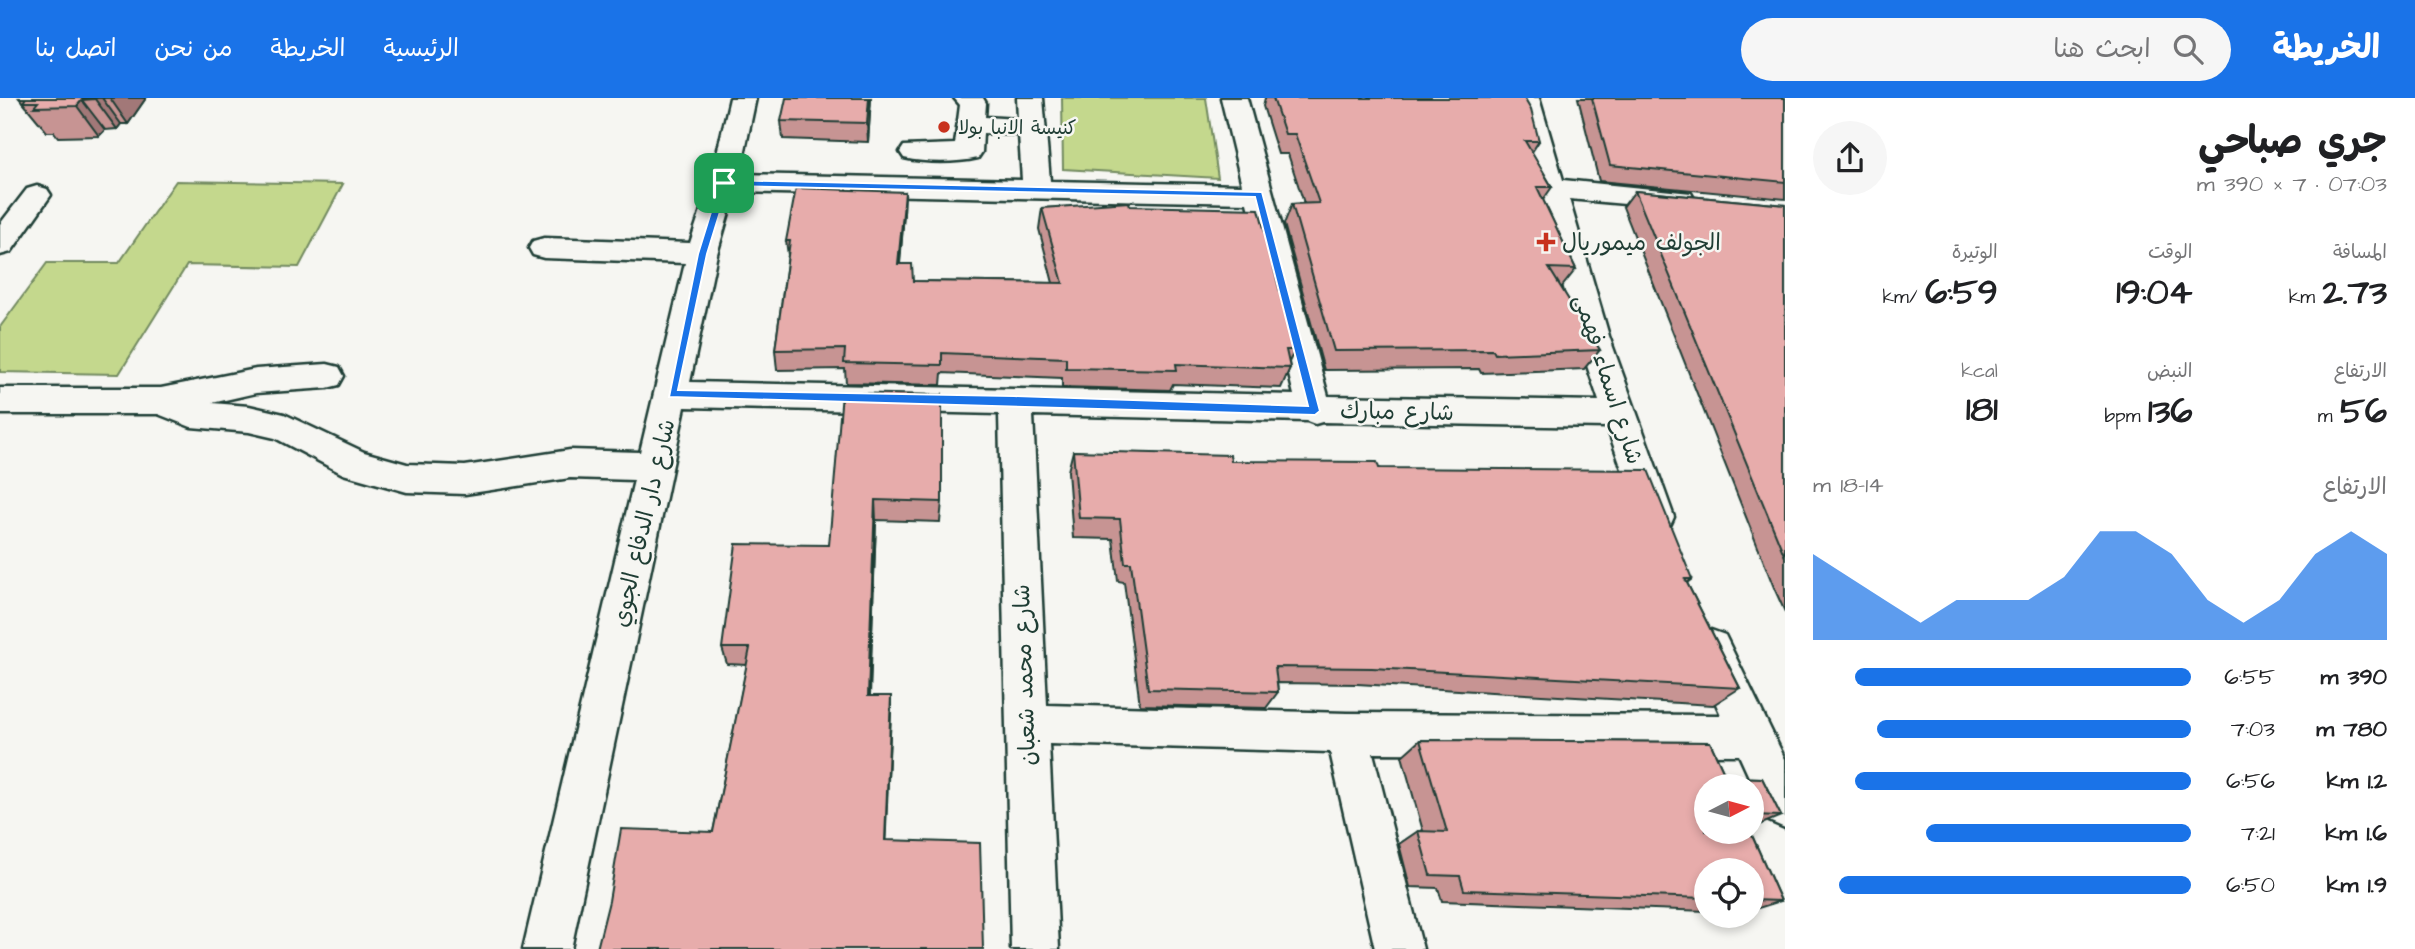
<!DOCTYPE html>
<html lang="ar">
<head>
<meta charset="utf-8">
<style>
  :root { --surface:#fff; --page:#f6f6f6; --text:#202124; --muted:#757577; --accent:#1a73e8 }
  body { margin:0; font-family:"Architects Daughter","Playpen Sans Arabic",sans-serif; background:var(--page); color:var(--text); direction:rtl; height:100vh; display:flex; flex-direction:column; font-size:26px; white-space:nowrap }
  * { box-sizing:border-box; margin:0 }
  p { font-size:23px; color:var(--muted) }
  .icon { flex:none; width:38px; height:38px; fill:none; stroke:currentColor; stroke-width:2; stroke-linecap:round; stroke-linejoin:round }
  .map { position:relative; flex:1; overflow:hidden; direction:ltr }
  .panel { display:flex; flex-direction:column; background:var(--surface); width:630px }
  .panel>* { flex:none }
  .needle { width:46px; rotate:84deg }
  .buttons { position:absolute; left:1694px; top:676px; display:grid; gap:14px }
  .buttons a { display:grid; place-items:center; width:70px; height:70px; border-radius:50%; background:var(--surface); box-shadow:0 4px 10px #0003; font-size:35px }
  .pin { position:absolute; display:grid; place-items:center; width:60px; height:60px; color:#fff; margin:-30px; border-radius:14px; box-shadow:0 4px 10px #0006 }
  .round { display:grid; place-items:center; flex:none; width:74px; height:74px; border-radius:37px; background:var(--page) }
  .head { display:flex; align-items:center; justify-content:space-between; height:119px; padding:0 28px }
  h1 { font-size:38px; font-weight:700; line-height:52px }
  .stats { display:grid; grid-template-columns:repeat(3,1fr); gap:10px; height:119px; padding:7px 28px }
  .stats div { display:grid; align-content:center }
  .stats b { font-size:35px; font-weight:700 }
  .stats small { font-size:19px; font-weight:400 }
  .stats p { font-size:19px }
  .chart { height:196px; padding:14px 28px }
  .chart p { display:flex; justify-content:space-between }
  .chart svg { width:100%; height:126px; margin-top:7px; fill:var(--accent); opacity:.7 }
  ul { padding:0 28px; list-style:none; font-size:23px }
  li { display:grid; grid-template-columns:112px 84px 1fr; align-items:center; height:52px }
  li i { height:18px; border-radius:9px; background:var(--accent) }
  header { display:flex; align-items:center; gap:42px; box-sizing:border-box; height:98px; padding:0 35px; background:var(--accent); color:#fff }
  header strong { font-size:33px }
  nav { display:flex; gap:38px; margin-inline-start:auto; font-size:24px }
  .search { width:490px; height:63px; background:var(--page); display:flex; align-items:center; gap:18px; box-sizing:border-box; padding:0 24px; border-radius:38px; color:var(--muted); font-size:26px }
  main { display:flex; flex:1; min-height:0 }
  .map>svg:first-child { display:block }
</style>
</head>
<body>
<header>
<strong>الخريطة</strong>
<div class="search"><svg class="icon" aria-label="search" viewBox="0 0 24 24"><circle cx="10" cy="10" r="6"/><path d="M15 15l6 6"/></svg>ابحث هنا</div>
<nav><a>الرئيسية</a><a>الخريطة</a><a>من نحن</a><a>اتصل بنا</a></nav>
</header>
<main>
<section class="panel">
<div class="head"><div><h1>جري صباحي</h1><p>07:03 · 7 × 390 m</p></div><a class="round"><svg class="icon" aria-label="share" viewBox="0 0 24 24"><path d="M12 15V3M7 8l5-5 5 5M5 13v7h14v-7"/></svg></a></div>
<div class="stats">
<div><p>المسافة</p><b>2.73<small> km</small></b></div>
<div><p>الوقت</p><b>19:04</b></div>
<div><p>الوتيرة</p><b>6:59<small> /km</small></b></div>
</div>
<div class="stats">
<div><p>الارتفاع</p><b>56<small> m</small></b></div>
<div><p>النبض</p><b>136<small> bpm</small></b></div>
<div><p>kcal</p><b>181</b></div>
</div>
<div class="chart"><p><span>الارتفاع</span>14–18 m</p>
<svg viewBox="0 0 160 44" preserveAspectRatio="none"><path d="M0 44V14L10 22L20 30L30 38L40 30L50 30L60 30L70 22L80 6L90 6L100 14L110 30L120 38L130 30L140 14L150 6L160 14V44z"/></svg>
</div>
<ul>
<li><b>390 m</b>6:55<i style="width:89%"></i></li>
<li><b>780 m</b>7:03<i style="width:83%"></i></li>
<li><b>1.2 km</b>6:56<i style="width:89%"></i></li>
<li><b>1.6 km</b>7:21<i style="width:70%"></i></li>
<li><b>1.9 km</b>6:50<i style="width:93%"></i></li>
</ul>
</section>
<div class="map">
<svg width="1785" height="851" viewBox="0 0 1785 851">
  <rect width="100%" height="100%" fill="#f6f6f2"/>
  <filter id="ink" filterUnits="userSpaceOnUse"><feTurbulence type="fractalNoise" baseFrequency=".0143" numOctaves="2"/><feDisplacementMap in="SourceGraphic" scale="14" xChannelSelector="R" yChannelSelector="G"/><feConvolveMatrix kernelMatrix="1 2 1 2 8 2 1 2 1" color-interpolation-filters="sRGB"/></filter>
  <g filter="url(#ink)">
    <!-- green -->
    <g fill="#c4d88d" stroke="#728a60" stroke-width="2">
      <polygon points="1062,0 1206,0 1218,80 1063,71"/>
      <polygon points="176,83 343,86 299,169 187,167 119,276 0,274 0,229 47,165 119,165"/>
    </g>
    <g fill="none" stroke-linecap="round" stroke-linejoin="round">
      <!-- minor casing -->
      <g stroke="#1f3d34" stroke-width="5">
        <g id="minor">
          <path d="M730,0H756L740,76L1022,82L1019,37L983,35L982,54L978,60C956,65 926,65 904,60L900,54L904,48L955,46L960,7L954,0H983L986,5L985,19L1018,21L1017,0H1043L1050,83L1242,87L1221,0H1247L1328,298L1599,303L1577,238L1513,0H1539L1563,82L1691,95L1695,102L1691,109L1681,111L1569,101L1609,238L1674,419L1669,430L1656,434L1643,430L1607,329L1322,324L1315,326L1307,323L1033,317L1047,607L1347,615L1721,617L1691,550L1697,537L1711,532L1725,537L1785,661V730L1769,723L1739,657L1373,655L1423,851H1375L1330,654L1049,646L1059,851H1011L999,316L685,309L571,851H523L634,382L570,380L465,396L407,394L343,376L275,340L249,334L191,329L158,316H0V290H161L256,271L327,266L339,269L344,278L339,287L327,290L256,295L212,305L249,308L284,316L364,354L407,366L465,368L570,352L640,354L685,165L544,160L533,157L529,150L533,143L544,140L690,145L710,85ZM735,94L1247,105L1294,297L690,284L717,156Z"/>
          <polygon points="37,88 47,91 51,97 11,154 0,157 0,126 27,91"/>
        </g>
      </g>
      <!-- minor -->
      <use href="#minor" fill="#f6f6f2" fill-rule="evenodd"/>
    </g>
    <!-- wall -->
    <g fill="#c79493" stroke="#1f3d34" stroke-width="2">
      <polygon points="19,0 146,0 128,26 121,26 117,31 105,32 99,38 58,39 54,34 47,34"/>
      <polygon points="871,0 868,44 783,41 781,23"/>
      <polygon points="1265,0 1524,0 1539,43 1532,54 1552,89 1543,102 1576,171 1561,190 1600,252 1584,271 1481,275 1479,271 1324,272 1284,126 1292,106 1304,105 1288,56 1278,56 1263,8"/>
      <polygon points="1578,0 1785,0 1785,101 1599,83"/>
      <polygon points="1635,93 1785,107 1785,514 1775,492 1623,109"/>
      <polygon points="905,94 904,115 900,166 913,183 1053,185 1039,131 1042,110 1130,108 1295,252 1289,264 1290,270 1281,290 1173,286 1170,292 1062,289 1062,280 942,275 941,287 846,285 845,271 777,272 775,252 788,157 786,143"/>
      <polygon points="942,297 942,404 940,424 876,422 870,598 891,613 885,742 983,851 713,734 747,567 727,566 722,550 829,447"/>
      <polygon points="1073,353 1231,363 1379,370 1692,481 1687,485 1740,590 1713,607 1357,586 1277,585 1278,594 1266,610 1140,607 1124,484 1118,483 1113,441 1073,440 1068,373"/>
      <polygon points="1420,642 1710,644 1726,679 1762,680 1781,718 1752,730 1752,688 1706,688 1706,733 1750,733 1781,803 1752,812 1752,772 1706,772 1706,813 1442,803 1438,790 1410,789 1399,746 1418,733 1423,733 1402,658"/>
    </g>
    <!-- shaded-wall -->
    <g fill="#a27878" stroke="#1f3d34" stroke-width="2">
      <polygon points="96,0 102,0 121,26 117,31 95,1"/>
      <polygon points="110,0 146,0 128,26"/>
      <polygon points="869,0 871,0 868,44 867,25"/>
      <polygon points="82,2 105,32 99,38 77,8"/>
      <polygon points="905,94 904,115 898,186 898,166"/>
      <polygon points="875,402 876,422 869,614 868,598"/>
      <polygon points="891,598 891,613 885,754 885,742"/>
    </g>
    <!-- building -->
    <g fill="#e7acab" stroke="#1f3d34" stroke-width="2">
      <polygon points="26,0 96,0 95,1 82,2 77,8 34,9 38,4 23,4"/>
      <polygon points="786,0 869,0 867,25 781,23"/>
      <polygon points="1273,0 1524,0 1531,12 1539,43 1525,43 1552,89 1537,89 1576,171 1549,170 1600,252 1495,256 1493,252 1334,253 1292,106 1319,105 1295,36 1285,36"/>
      <polygon points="1592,0 1785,0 1785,84 1610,67"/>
      <polygon points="796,90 905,94 898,166 912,166 913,183 1063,185 1042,110 1129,104 1130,108 1259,111 1295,252 1286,252 1290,270 1176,266 1177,272 1066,270 1066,260 942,255 942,267 844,265 845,251 775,252 790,143 786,143"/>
      <polygon points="1635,93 1785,107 1785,459"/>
      <polygon points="842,295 942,297 942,404 875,402 868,598 891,598 885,742 980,745 983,851 597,851 609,803 621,731 713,734 750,550 722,550 736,446 829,447"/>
      <polygon points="1073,353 1230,357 1231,363 1377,364 1379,370 1648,372 1692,481 1685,481 1740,590 1372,570 1275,569 1278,594 1148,591 1131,465 1125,465 1120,421 1079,420"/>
      <polygon points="1420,642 1710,644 1726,679 1762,680 1781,718 1752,717 1752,688 1706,688 1706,733 1750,733 1781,803 1752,802 1752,772 1706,772 1706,800 1464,792 1460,778 1430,777 1418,733 1447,734"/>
    </g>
  </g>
  <!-- route -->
  <path fill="#1a73e8" stroke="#fff" stroke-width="2" fill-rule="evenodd" d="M724,82L1262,94L1320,313L1315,317L669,299L698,156L720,85ZM728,88L1255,99L1308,308L1014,298L678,292L707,156Z"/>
  <!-- markers -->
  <g fill="#c8321e" stroke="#f6f6f2" stroke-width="2.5">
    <circle cx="944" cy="29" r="7"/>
    <path d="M1542.5 133.5h7v7h7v7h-7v7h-7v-7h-7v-7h7z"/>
  </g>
  <g text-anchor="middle" stroke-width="5" stroke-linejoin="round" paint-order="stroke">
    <!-- far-poi labels -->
    <g font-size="19" fill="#1f3d34" stroke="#f6f6f2" text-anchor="start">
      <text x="958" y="36">كنيسة الانبا بولا</text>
    </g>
    <!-- poi labels -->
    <g font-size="23" fill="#1f3d34" stroke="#f6f6f2" text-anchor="start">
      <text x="1562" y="152">الجولف ميموريال</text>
    </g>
    <!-- street labels -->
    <g font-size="23" fill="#1f3d34" stroke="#f6f6f2">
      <text transform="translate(1609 281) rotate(72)" y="8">شارع اسماء فهمى</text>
      <text transform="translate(1397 313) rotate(1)" y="8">شارع مبارك</text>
      <text transform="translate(643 425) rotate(-77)" y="8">شارع دار الدفاع الجوي</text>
      <text transform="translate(1024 577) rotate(-92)" y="8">شارع محمد شعبان</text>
    </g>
  </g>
</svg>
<div class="buttons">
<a><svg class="needle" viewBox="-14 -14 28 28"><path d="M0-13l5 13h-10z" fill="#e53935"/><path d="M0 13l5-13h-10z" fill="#757577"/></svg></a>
<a><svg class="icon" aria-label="locate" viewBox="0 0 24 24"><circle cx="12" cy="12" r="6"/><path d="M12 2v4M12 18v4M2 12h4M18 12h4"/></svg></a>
</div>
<div class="pin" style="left:724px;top:85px;background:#1e9e55"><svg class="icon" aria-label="arrive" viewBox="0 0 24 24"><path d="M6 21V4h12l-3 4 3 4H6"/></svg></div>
</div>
</main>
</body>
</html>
